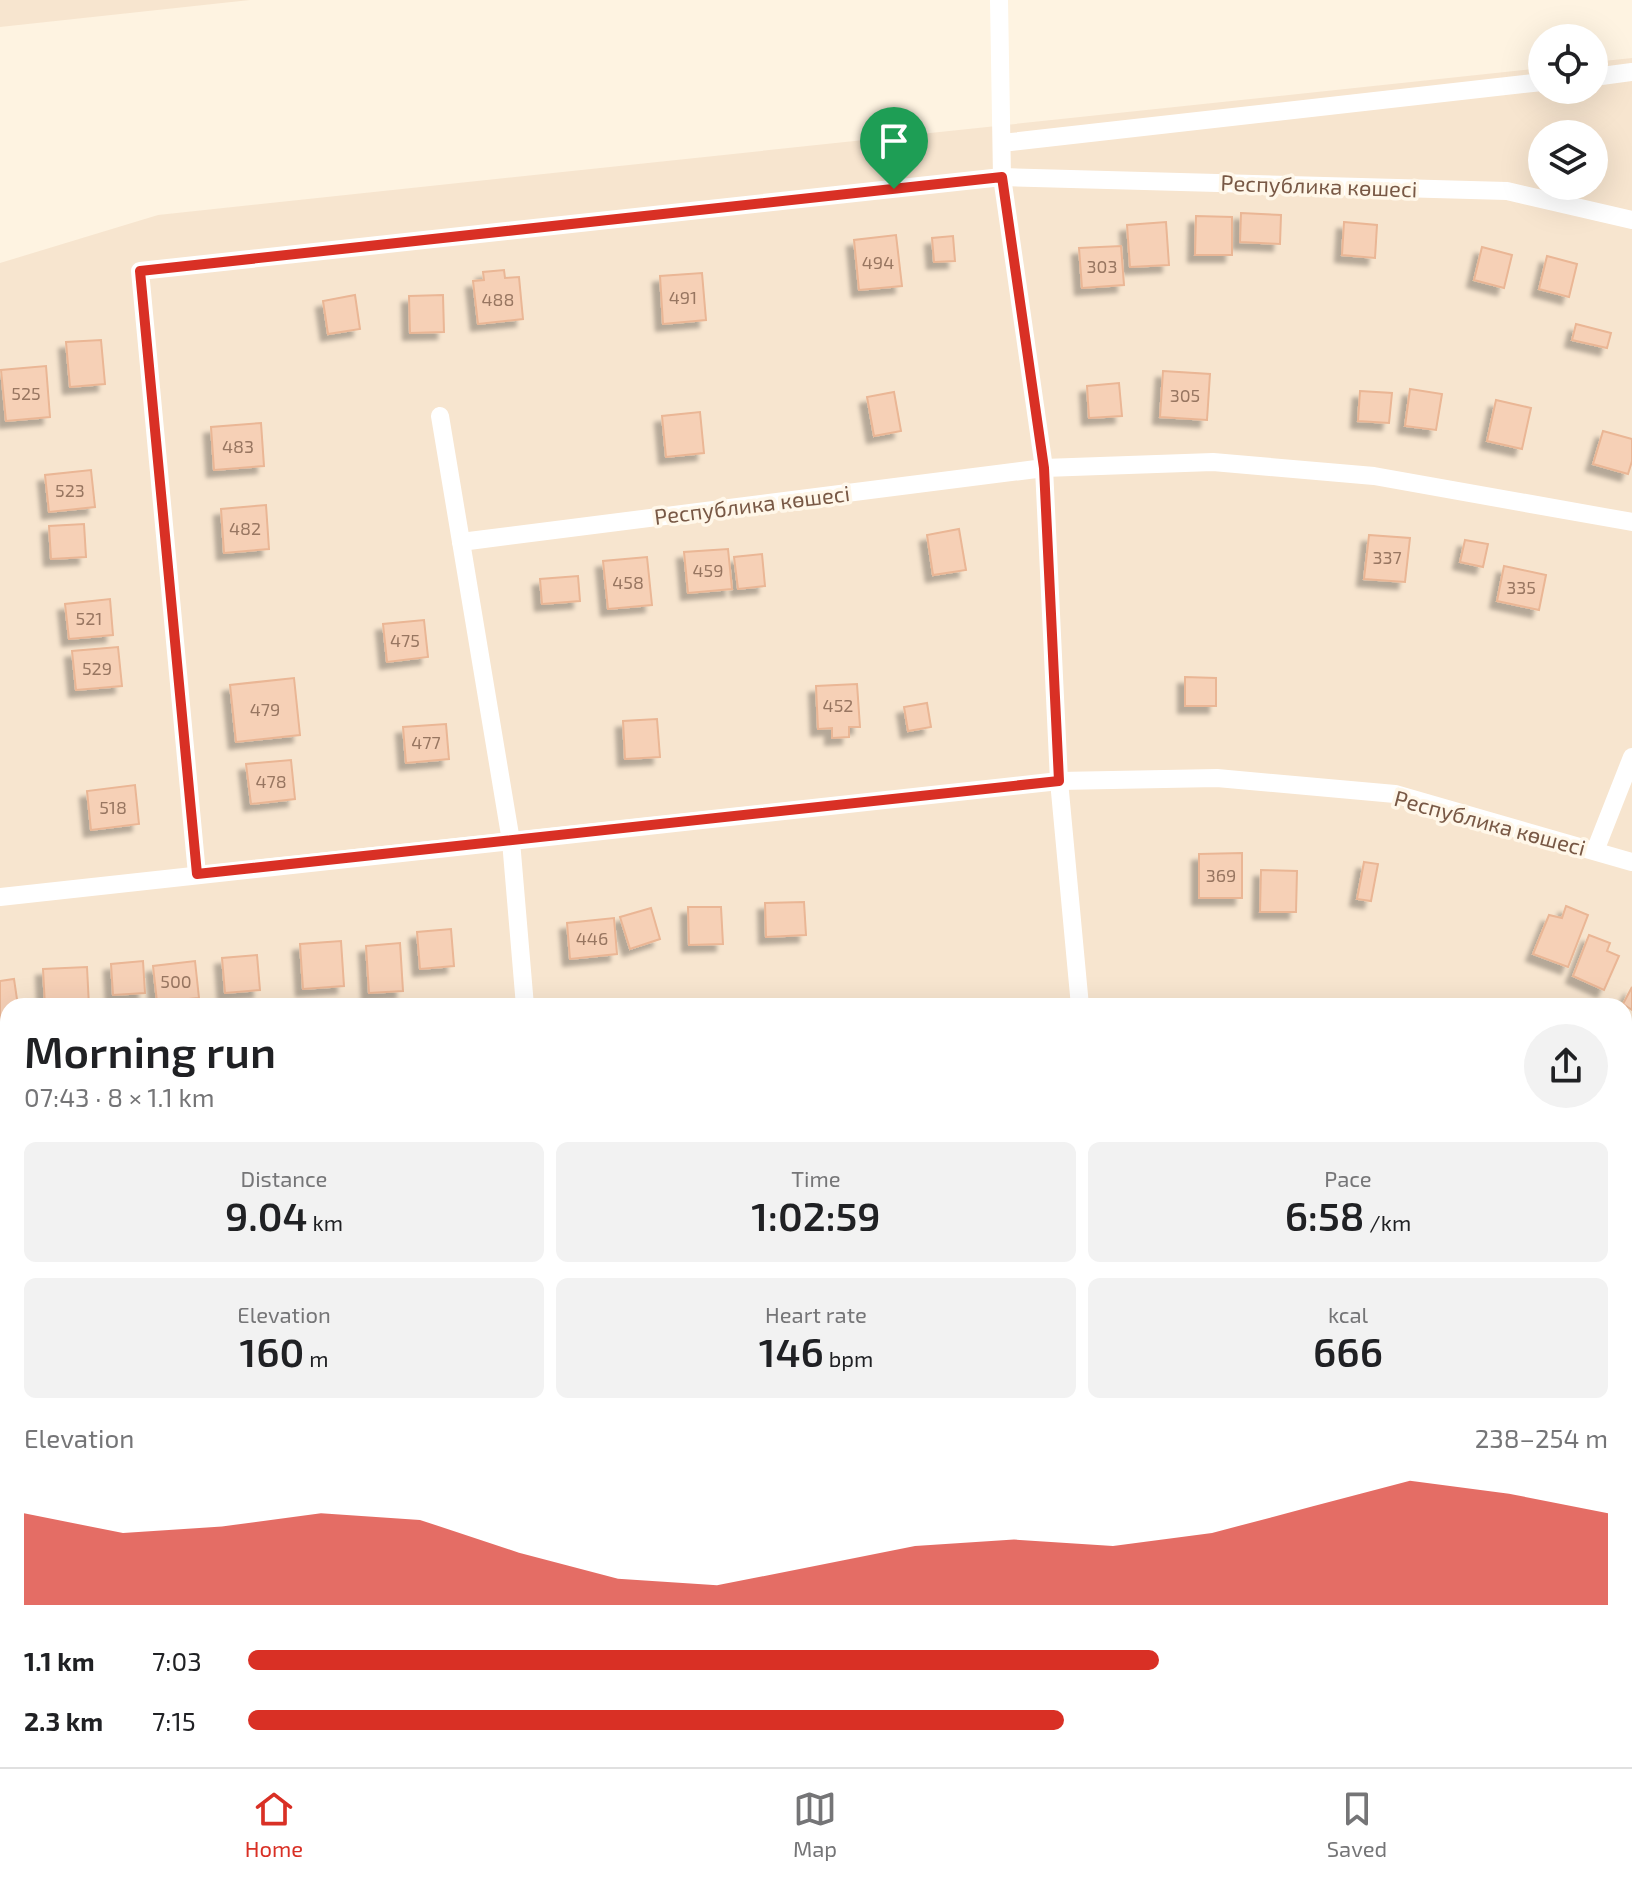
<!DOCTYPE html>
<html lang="en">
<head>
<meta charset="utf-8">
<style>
  :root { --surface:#fff; --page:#f2f2f2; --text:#202124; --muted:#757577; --line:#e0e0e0; --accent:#d93025 }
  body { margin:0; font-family:"Exo 2",sans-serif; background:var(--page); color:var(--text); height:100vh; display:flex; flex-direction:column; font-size:30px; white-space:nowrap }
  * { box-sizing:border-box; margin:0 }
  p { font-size:26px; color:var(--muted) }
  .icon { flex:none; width:44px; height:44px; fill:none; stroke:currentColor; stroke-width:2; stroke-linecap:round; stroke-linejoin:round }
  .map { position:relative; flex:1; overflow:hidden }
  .drawer { position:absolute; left:0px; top:998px; width:1632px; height:770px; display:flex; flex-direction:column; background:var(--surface); border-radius:24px 24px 0 0; box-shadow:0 8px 32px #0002 }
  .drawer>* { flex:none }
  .fabs { position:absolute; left:1528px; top:24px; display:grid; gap:16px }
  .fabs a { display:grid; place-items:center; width:80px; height:80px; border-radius:50%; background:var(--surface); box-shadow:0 8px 32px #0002; font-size:40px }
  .pin { position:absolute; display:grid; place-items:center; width:68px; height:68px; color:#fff; margin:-82px -34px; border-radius:50% 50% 50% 0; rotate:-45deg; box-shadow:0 0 8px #0007 }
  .pin .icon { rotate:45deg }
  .round { display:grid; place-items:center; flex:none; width:84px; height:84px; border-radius:42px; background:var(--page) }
  .head { display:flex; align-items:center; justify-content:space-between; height:136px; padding:0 24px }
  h1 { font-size:44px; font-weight:600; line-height:60px }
  .stats { display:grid; grid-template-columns:repeat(3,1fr); gap:12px; height:136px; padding:8px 24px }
  .stats div { display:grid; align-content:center; border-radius:12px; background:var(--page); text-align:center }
  .stats b { font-size:40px; font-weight:600 }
  .stats small { font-size:22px; font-weight:400 }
  .stats p { font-size:22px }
  .chart { height:224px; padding:16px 24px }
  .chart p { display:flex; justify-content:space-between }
  .chart svg { width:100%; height:144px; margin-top:8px; fill:var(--accent); opacity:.7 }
  ul { padding:0 24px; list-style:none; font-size:26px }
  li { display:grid; grid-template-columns:128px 96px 1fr; align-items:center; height:60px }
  li i { height:20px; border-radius:10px; background:var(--accent) }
  .tab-bar { display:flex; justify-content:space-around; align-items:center; height:112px; border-top:2px solid var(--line); background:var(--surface); font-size:22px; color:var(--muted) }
  .tab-bar a { display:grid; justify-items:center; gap:4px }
  .tab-bar .on { color:var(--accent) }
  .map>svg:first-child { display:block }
</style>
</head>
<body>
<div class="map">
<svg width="1632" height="1767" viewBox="0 0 1632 1767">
  <defs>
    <filter id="shadow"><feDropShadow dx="-7" dy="7" stdDeviation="2" flood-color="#0004"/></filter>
  </defs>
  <rect width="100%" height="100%" fill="#fef3e1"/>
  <!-- residential -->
  <g fill="#f7e5cf" fill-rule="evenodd">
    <polygon points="0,0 250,0 0,27"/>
    <path d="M1632,58V1767H0V263L158,215L1542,68V90H1594V62ZM1542,134H1594V186H1542ZM8,1006H1624V1760H8Z"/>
  </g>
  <!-- building -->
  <g fill="#f6d0b6" stroke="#eab695" stroke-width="2" filter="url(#shadow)">
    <polygon points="1241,213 1281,215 1280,244 1240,242"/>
    <polygon points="1196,216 1232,217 1232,255 1195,255"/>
    <polygon points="1166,222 1169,265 1130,267 1127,225"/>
    <polygon points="1344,222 1377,225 1375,258 1342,255"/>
    <polygon points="896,235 902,286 859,290 854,240"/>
    <polygon points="953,236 955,261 934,262 932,238"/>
    <polygon points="1121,246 1124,285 1082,288 1079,248"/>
    <polygon points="1482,247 1512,255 1504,288 1474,280"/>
    <polygon points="1547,256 1577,264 1569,297 1539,289"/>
    <polygon points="504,270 505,278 519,277 523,319 478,324 473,281 484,280 483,272"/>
    <polygon points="702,273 706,320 663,324 660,276"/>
    <polygon points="355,295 360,329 328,334 323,301"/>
    <polygon points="443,295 444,332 410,333 409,296"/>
    <polygon points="1576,324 1611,333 1607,348 1572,340"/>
    <polygon points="101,340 105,384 70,387 66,342"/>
    <polygon points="46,366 50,417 6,421 1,370"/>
    <polygon points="1163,371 1210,374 1207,420 1160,417"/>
    <polygon points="1119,383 1122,416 1089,418 1087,386"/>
    <polygon points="1410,389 1442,394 1436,430 1405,426"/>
    <polygon points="1360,391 1392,393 1389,423 1358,421"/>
    <polygon points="894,392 901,431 874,436 867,397"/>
    <polygon points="1496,400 1531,408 1522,449 1487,441"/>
    <polygon points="700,412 704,453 666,457 662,416"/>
    <polygon points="261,423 264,466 214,470 211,427"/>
    <polygon points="1603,431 1632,439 1632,461 1628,474 1593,464"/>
    <polygon points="91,470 95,507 49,512 45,475"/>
    <polygon points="266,505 269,549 224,553 221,509"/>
    <polygon points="84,524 86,557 51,559 49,526"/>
    <polygon points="959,529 966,570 933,575 927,535"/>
    <polygon points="1369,535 1410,538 1405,582 1364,579"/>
    <polygon points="1465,540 1488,544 1483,567 1460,562"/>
    <polygon points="728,549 732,589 688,593 684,552"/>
    <polygon points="762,554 765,586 738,589 734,557"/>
    <polygon points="647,557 652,605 608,609 603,561"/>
    <polygon points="1504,566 1546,575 1539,610 1497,601"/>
    <polygon points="578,576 580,601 542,604 540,579"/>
    <polygon points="110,599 113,635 69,639 65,604"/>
    <polygon points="424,620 428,657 387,662 383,624"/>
    <polygon points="118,647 122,686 76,690 72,651"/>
    <polygon points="1185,677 1216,678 1216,706 1185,706"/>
    <polygon points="294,678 300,735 236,742 230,685"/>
    <polygon points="857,684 860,727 849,727 849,737 832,738 832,728 818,729 816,686"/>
    <polygon points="927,703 931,727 908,731 904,707"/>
    <polygon points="657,719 660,757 625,759 623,721"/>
    <polygon points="446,724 449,759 406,763 403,727"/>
    <polygon points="291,760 295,799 251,804 246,764"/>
    <polygon points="135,785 139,824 91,830 87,791"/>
    <polygon points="1242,853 1242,898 1199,898 1199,854"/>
    <polygon points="1364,862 1378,864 1371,901 1357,899"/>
    <polygon points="1261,870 1297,871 1296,912 1260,912"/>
    <polygon points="804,902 806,935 766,937 765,903"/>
    <polygon points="1566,906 1588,915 1568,967 1533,954 1549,915 1562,918"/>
    <polygon points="688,907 721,907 723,944 689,945"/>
    <polygon points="651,908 660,939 630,949 620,917"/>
    <polygon points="614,918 617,954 570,959 567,923"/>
    <polygon points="451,929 454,966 420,969 417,932"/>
    <polygon points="1589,935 1610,943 1607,951 1619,956 1604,990 1573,976"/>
    <polygon points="341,941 344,986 303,989 300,944"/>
    <polygon points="400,943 403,991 369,993 366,946"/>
    <polygon points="257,955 260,990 225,993 222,958"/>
    <polygon points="143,961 145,993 113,995 111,964"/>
    <polygon points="195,961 199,998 157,1002 153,966"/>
    <polygon points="87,967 89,1006 45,1006 43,969"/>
    <polygon points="14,979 18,1006 8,1006 8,1019 0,1020 0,981"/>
    <polygon points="1632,987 1632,1010 1623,1004"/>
    <polygon points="1624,1076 1632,1081 1632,1125 1624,1120"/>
    <polygon points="8,1275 8,1330 1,1331 0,1276"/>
    <polygon points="8,1605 8,1623 0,1616"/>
    <polygon points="126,1760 164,1760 164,1763 127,1767"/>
  </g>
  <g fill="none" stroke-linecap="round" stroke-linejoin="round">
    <!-- minor -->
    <g stroke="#fff" stroke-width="18">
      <polyline points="999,0 1002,177 1044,468 1059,781 1080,1006"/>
      <polyline points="1594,77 1632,72"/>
      <polyline points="1002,143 1542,82"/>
      <polyline points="440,416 511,841 525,1006"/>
      <polyline points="461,542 1044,468 1213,462 1374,476 1632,522"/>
      <polyline points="1595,851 1632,757"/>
      <polyline points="197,874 140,271 1002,177 1507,191 1632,220"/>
      <polyline points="0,897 1059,781 1217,778 1395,794 1632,862"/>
      <polyline points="0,1235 8,1234"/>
      <polyline points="1624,1253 1632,1260"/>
      <polyline points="1624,1442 1632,1437"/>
      <polyline points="1624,1692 1632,1691"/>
      <polyline points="289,1760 289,1767"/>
      <polyline points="747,1767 814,1760"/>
      <polyline points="1067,1767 1112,1760"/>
    </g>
  </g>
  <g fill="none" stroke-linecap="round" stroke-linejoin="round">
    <!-- route casing -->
    <g stroke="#fff" stroke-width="16">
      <polygon id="route" points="1002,177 1044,468 1059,781 197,874 140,271"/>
    </g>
    <!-- route -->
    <use href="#route" stroke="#d93025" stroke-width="10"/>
  </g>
  <g text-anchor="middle" stroke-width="7" stroke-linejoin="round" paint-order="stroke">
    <!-- number labels -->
    <g font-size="18" fill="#987661">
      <text x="878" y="269">494</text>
      <text x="1102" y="273">303</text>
      <text x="683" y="304">491</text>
      <text x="498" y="306">488</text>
      <text x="26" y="400">525</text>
      <text x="1185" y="402">305</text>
      <text x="238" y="453">483</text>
      <text x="70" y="497">523</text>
      <text x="245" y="535">482</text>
      <text x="1387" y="564">337</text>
      <text x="708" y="577">459</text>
      <text x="628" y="589">458</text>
      <text x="1521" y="594">335</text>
      <text x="89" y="625">521</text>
      <text x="405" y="647">475</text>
      <text x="97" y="675">529</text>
      <text x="838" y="712">452</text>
      <text x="265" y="716">479</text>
      <text x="426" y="749">477</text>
      <text x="271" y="788">478</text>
      <text x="113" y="814">518</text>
      <text x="1221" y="882">369</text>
      <text x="592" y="945">446</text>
      <text x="176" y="988">500</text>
    </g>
    <!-- street labels -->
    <g font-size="22" fill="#785845" stroke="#fff7e9">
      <text transform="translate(1319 186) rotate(2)" y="8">Республика көшесі</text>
      <text transform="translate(752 505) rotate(-7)" y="8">Республика көшесі</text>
      <text transform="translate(1490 823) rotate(15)" y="8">Республика көшесі</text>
    </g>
  </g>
</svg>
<div class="fabs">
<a><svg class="icon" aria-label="locate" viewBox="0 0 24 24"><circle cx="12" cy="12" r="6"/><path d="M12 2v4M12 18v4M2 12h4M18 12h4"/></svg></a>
<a><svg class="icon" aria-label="layers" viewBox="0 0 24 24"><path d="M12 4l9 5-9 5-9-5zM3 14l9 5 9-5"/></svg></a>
</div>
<div class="pin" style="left:894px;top:189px;background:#1e9e55"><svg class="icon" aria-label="arrive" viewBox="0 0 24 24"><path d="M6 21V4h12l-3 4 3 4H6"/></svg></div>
<section class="drawer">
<div class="head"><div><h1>Morning run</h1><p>07:43 · 8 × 1.1 km</p></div><a class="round"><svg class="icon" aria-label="share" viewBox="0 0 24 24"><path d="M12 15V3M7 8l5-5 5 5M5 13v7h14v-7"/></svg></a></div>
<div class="stats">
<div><p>Distance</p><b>9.04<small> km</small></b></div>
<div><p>Time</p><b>1:02:59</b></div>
<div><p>Pace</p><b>6:58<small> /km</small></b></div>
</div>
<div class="stats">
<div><p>Elevation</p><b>160<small> m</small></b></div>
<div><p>Heart rate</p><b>146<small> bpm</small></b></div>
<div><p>kcal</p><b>666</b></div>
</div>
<div class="chart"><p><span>Elevation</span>238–254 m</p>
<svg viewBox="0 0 160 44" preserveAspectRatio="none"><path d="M0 44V16L10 22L20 20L30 16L40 18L50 28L60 36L70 38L80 32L90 26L100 24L110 26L120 22L130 14L140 6L150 10L160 16V44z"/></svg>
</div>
<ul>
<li><b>1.1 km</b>7:03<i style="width:67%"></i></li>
<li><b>2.3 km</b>7:15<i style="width:60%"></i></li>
</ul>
</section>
</div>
<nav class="tab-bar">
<a class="on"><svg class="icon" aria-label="home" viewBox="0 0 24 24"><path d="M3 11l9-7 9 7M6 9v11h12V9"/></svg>Home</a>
<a><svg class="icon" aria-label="map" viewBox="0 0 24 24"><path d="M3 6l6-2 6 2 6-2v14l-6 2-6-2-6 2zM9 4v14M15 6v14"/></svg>Map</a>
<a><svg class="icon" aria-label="saved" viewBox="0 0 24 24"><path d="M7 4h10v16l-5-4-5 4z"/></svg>Saved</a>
</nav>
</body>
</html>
